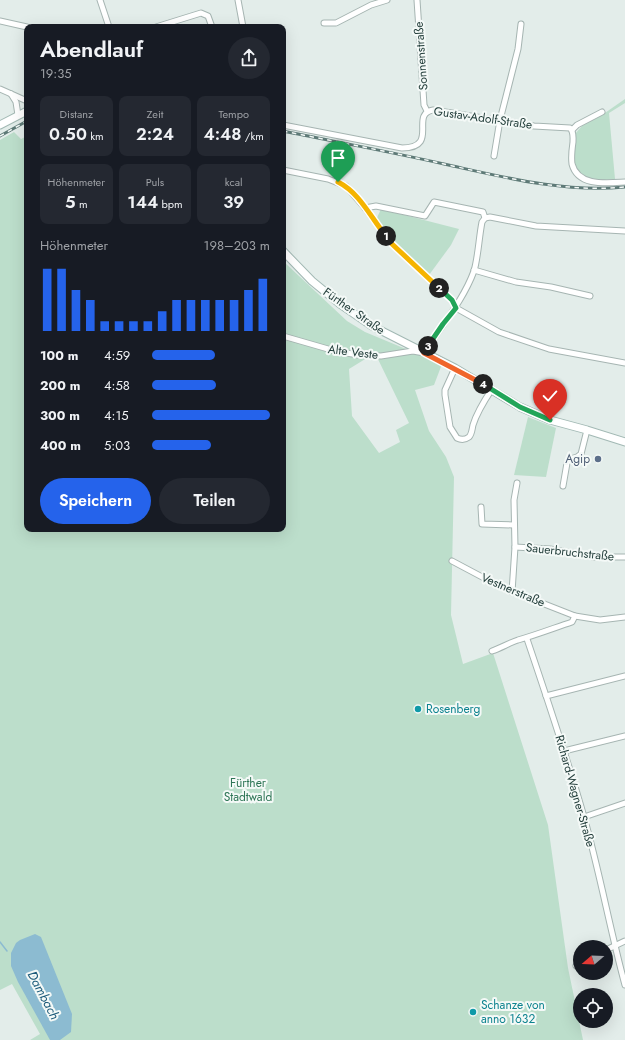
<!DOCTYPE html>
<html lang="de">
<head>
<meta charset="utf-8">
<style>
  :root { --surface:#171b24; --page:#242831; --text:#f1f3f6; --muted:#9ea1a6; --accent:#2563eb }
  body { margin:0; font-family:Jost,sans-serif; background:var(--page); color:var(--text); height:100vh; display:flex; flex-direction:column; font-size:15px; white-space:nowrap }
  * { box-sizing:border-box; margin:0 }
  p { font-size:13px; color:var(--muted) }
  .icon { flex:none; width:22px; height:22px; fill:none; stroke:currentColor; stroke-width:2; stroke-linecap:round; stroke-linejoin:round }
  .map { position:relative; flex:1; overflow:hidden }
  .panel { position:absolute; left:24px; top:24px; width:262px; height:508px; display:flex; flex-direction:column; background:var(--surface); border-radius:8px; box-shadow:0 4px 16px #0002 }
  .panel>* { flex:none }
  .needle { width:26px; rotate:251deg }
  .tools { position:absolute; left:573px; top:940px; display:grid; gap:8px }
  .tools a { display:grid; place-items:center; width:40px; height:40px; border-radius:50%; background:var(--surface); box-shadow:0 4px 16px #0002; font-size:20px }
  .pin { position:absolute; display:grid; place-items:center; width:34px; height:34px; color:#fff; margin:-41px -17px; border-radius:50% 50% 50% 0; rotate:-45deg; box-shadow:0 0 4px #0007 }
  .pin .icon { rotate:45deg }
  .km { position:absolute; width:20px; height:20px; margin:-10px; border-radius:50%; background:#222; color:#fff; font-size:11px; line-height:20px; text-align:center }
  .round { display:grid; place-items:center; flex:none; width:42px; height:42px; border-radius:21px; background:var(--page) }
  .summary { display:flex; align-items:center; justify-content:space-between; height:68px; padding:0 16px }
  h1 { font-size:22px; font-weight:600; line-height:30px }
  .figures { display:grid; grid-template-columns:repeat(3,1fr); gap:6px; height:68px; padding:4px 16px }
  .figures div { display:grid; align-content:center; border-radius:8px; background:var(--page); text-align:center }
  .figures b { font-size:17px; font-weight:600 }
  .figures small { font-size:11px; font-weight:400 }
  .figures p { font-size:11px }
  .chart { height:112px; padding:8px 16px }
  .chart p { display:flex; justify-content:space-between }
  .chart svg { width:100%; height:72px; margin-top:4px; stroke:var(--accent); stroke-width:6 }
  .action { display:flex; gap:8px; margin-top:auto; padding:8px 16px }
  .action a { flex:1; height:46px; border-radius:24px; background:var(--accent); color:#fff; font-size:16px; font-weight:600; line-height:46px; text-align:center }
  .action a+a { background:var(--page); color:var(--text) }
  ul { padding:0 16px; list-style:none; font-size:13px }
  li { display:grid; grid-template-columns:64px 48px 1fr; align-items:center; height:30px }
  li i { height:10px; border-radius:5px; background:var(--accent) }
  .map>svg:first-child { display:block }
</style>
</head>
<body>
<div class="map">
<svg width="625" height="1040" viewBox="0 0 625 1040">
  <rect width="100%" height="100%" fill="#e3edea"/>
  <!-- green -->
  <g fill="#bcdecb" fill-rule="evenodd">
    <polygon points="625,99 625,103 609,113 615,179 605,180 588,178 577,170 574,162 575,134 582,126 602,115"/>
    <path d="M14,132L21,139L27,136V529H283V261L347,321L365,332L442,364L434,385L415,390L429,431L446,457L454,477L451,615L463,664L493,653L548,825L568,968L583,1040H30L40,1034L12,984L0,990V140ZM375,353L409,423L396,430L400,442L379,453L352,416L349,369Z"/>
    <polygon points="381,209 459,229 451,245 429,275 407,256 376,220"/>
    <polygon points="528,417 556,428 546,477 514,475"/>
  </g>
  <!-- water -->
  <polygon fill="#8cbbd1" points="35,934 41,937 72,1014 71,1032 60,1040 50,1040 18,982 11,966 11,953 16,943 20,940"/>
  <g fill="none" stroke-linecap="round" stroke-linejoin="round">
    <!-- stream -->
    <polyline stroke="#8cbbd1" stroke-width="1.5" points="0,942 7,951"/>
    <!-- street casing -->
    <g stroke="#a6b5b2" stroke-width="7">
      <g id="street">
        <polyline points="100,0 109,27"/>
        <polyline points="238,0 243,27"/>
        <polyline points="417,0 424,105 427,111"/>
        <polyline points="0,21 27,27"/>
        <polyline points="324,23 336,23 371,5 387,0"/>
        <polyline points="156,27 201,13 208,16 212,27"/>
        <polyline points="0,89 27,101"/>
        <polyline points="11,94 16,102 18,115"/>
        <path d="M283,125L402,148C440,148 409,114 433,110L534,126L570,128C574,132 573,137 573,142C572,149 571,157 572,164C578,187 607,183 625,182"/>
        <polyline points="572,130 577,125 602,112"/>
        <polyline points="494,156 500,120 518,49 521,24"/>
        <polyline points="283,170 328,179 346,186 365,208 392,244 452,300 456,308 499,332 549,349 625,363"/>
        <polyline points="485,218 490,217 536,226 625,231"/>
        <polyline points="474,270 516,282 551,287 590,296"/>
        <path d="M283,336L335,351L358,355L381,356L413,351L424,353C441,326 463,301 474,271C478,258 479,237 482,222L485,218L483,212L434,202L425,216L376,206L365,208"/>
        <path d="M455,368L445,390V395L450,427L457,438C461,440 465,440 469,437C472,434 472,429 473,425C477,412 484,401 492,389"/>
        <polyline points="563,486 567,463 570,459 577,457 581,454 587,430"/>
        <polyline points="481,507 482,524 514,525"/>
        <polyline points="515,547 550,549 594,557 625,557"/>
        <polyline points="452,561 501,587 575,616 600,620 625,617"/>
        <polyline points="512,592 515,547 514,500 517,483"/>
        <path d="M527,639C547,698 567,757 584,817C600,873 610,930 625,985"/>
        <path d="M492,651C501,648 509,643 518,640C536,635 554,628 572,622L575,616"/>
        <polyline points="546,696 625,676"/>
        <polyline points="564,751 625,736"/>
        <polyline points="584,817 625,803"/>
        <polyline points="606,950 625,941"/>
        <polyline points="576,966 580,964"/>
      </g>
    </g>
    <!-- secondary casing -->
    <g stroke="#a2b9b4" stroke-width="9">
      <g id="secondary">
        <polyline points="0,125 27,111"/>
        <polyline points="283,251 312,281 340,304 372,326 455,368 520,407 550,420 587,430 625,442"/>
      </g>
    </g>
    <!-- street -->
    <use href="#street" stroke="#fff" stroke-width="5"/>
    <!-- secondary -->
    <use href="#secondary" stroke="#fff" stroke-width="7"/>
    <!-- rail casing -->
    <g stroke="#5e7a77" stroke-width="3">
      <g id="rail">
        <path d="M283,131C337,142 391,152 444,164C503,177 564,193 625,187"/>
        <polyline points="0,136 27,121"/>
      </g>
    </g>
    <!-- rail -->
    <use href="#rail" stroke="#f4f9f7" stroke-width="1.5" stroke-dasharray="4.5" stroke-linecap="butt"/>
  </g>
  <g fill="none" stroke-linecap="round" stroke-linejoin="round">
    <!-- split-1 casing -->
    <g stroke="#fff" stroke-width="8">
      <path id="split-1" d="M338,182C360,193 371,218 386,236"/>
    </g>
    <!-- split-2 casing -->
    <g stroke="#fff" stroke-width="8">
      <polyline id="split-2" points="386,236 392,244 439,288"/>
    </g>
    <!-- split-3 casing -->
    <g stroke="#fff" stroke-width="8">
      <polyline id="split-3" points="428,346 443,324 456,308 452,300 439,288"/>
    </g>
    <!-- split-4 casing -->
    <g stroke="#fff" stroke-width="8">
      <polyline id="split-4" points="428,346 424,353 483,384"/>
    </g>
    <!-- split-5 casing -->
    <g stroke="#fff" stroke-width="8">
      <polyline id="split-5" points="483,384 520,407 550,420"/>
    </g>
    <!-- split-1 -->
    <use href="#split-1" stroke="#f5b400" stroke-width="5"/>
    <!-- split-2 -->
    <use href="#split-2" stroke="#f5b400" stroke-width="5"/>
    <!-- split-3 -->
    <use href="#split-3" stroke="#22a559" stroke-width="5"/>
    <!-- split-4 -->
    <use href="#split-4" stroke="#f0652b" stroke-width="5"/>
    <!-- split-5 -->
    <use href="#split-5" stroke="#22a559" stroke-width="5"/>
  </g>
  <!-- markers -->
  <circle fill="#5c6f8a" stroke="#f4f9f7" stroke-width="1.5" cx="598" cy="459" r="4"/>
  <g fill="#0f9aa8" stroke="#f4f9f7" stroke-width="1.5">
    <circle cx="418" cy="709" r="4"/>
    <circle cx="473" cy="1012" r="4"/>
  </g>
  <g text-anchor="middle" stroke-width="4" stroke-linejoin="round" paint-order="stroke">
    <!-- street labels -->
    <g font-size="12" fill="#233e3b" stroke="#f4f9f7">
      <text transform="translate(421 56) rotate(-94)" y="4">Sonnenstraße</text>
      <text transform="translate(483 118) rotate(8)" y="4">Gustav-Adolf-Straße</text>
      <text transform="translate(354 311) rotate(35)" y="4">Fürther Straße</text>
      <text transform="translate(353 352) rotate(7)" y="4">Alte Veste</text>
      <text transform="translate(570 552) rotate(6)" y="4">Sauerbruchstraße</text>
      <text transform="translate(513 590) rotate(23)" y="4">Vestnerstraße</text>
      <text transform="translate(575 791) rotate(74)" y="4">Richard-Wagner-Straße</text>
    </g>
    <!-- service labels -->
    <g font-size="12" fill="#4e5e75" stroke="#f4f9f7" text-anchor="end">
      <text x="590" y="463">Agip</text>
    </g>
    <!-- culture labels -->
    <g font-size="12" fill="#0d838f" stroke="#f4f9f7" text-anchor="start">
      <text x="426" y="713">Rosenberg</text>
      <text x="481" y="1009">Schanze von<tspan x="481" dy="14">anno 1632</tspan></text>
    </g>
    <!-- park labels -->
    <g font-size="12" fill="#2d7555" stroke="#f4f9f7">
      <text x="248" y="787">Fürther<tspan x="248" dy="14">Stadtwald</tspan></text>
    </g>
    <!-- water labels -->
    <g font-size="13" font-style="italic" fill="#1d5b7a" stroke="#f4f9f7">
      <text transform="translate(44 995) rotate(62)" y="5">Dambach</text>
    </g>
  </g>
</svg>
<div class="tools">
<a><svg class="needle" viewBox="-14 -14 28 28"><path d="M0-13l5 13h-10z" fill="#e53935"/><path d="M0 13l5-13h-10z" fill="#9ea1a6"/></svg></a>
<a><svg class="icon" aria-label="locate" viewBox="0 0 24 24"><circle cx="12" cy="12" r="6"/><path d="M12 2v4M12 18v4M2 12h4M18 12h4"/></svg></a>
</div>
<div class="pin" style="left:338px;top:182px;background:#1e9e55"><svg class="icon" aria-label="arrive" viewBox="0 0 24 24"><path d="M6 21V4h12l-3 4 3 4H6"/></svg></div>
<div class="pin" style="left:550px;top:420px;background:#d93025"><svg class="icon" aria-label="check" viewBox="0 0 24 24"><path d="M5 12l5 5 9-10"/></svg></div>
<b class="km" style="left:386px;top:236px">1</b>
<b class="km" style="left:439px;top:288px">2</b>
<b class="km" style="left:428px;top:346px">3</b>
<b class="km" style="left:483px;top:384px">4</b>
<section class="panel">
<div class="summary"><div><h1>Abendlauf</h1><p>19:35</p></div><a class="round"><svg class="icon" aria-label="share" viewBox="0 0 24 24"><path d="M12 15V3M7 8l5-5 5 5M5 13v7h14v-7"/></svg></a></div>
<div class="figures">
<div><p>Distanz</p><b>0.50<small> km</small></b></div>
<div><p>Zeit</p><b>2:24</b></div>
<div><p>Tempo</p><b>4:48<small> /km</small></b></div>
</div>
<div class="figures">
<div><p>Höhenmeter</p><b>5<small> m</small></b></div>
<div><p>Puls</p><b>144<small> bpm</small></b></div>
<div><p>kcal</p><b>39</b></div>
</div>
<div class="chart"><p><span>Höhenmeter</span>198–203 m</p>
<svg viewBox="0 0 160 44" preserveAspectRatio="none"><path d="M5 44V6M15 44V6M25 44V19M35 44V25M45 44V38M55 44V38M65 44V38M75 44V38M85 44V32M95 44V25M105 44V25M115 44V25M125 44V25M135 44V25M145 44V19M155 44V12"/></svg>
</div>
<ul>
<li><b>100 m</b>4:59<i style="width:53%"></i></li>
<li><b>200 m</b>4:58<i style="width:54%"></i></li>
<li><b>300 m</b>4:15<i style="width:100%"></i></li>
<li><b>400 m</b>5:03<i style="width:50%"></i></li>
</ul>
<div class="action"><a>Speichern</a><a>Teilen</a></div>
</section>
</div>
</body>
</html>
